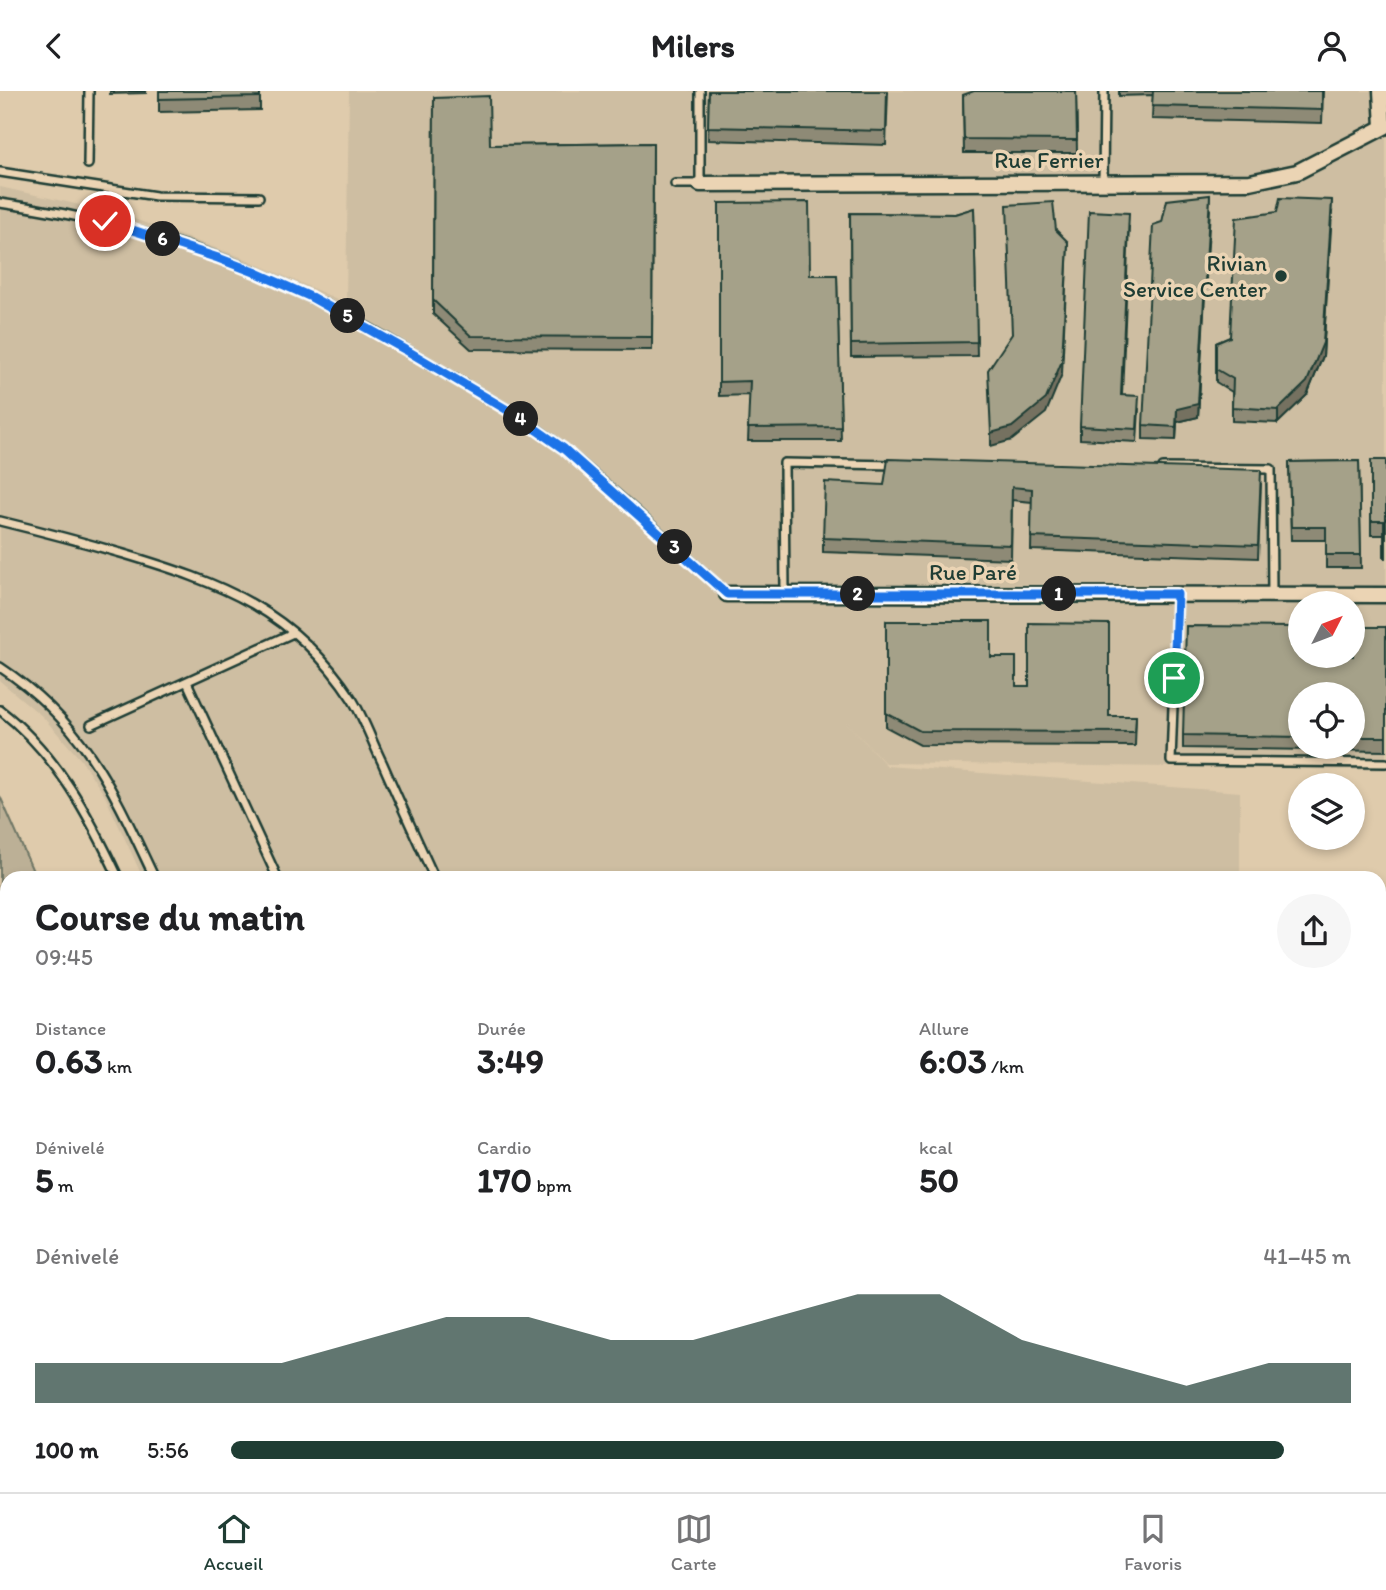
<!DOCTYPE html>
<html lang="fr">
<head>
<meta charset="utf-8">
<style>
  :root { --surface:#fff; --page:#f6f6f6; --text:#202124; --muted:#757577; --line:#e0e0e0; --accent:#1f3d34 }
  body { margin:0; font-family:Itim,sans-serif; background:var(--page); color:var(--text); height:100vh; display:flex; flex-direction:column; font-size:26px; white-space:nowrap }
  * { box-sizing:border-box; margin:0 }
  p { font-size:23px; color:var(--muted) }
  .icon { flex:none; width:38px; height:38px; fill:none; stroke:currentColor; stroke-width:2; stroke-linecap:round; stroke-linejoin:round }
  .map { position:relative; flex:1; overflow:hidden }
  .details { position:absolute; left:0px; top:780px; width:1386px; height:621px; display:flex; flex-direction:column; background:var(--surface); border-radius:21px 21px 0 0; box-shadow:0 4px 10px #0003 }
  .details>* { flex:none }
  .needle { width:46px; rotate:48deg }
  .controls { position:absolute; left:1288px; top:500px; display:grid; gap:14px }
  .controls a { display:grid; place-items:center; width:77px; height:77px; border-radius:50%; background:var(--surface); box-shadow:0 4px 10px #0003; font-size:35px }
  .pin { position:absolute; display:grid; place-items:center; width:60px; height:60px; color:#fff; margin:-30px; border:4px solid #fff; border-radius:50%; box-shadow:0 2px 7px #0007 }
  .km { position:absolute; width:35px; height:35px; margin:-18px; border-radius:50%; background:#222; color:#fff; font-size:19px; line-height:35px; text-align:center }
  .round { display:grid; place-items:center; flex:none; width:74px; height:74px; border-radius:37px; background:var(--page) }
  .overview { display:flex; align-items:center; justify-content:space-between; height:119px; padding:0 35px }
  h1 { font-size:38px; font-weight:700; line-height:52px }
  .figures { display:grid; grid-template-columns:repeat(3,1fr); gap:10px; height:119px; padding:7px 35px }
  .figures div { display:grid; align-content:center }
  .figures b { font-size:35px; font-weight:700 }
  .figures small { font-size:19px; font-weight:400 }
  .figures p { font-size:19px }
  .chart { height:196px; padding:14px 35px }
  .chart p { display:flex; justify-content:space-between }
  .chart svg { width:100%; height:126px; margin-top:7px; fill:var(--accent); opacity:.7 }
  ul { padding:0 35px; list-style:none; font-size:23px }
  li { display:grid; grid-template-columns:112px 84px 1fr; align-items:center; height:52px }
  li i { height:18px; border-radius:9px; background:var(--accent) }
  header { display:flex; justify-content:space-between; align-items:center; height:91px; padding:0 35px; background:var(--surface); font-size:32px; font-weight:700 }
  .dock { display:flex; justify-content:space-around; align-items:center; height:98px; border-top:2px solid var(--line); background:var(--surface); font-size:19px; color:var(--muted) }
  .dock a { display:grid; justify-items:center; gap:4px }
  .dock .selected { color:var(--accent) }
  .map>svg:first-child { display:block }
</style>
</head>
<body>
<header><svg class="icon" aria-label="back" viewBox="0 0 24 24"><path d="M15 5l-7 7 7 7"/></svg>Milers<svg class="icon" aria-label="person" viewBox="0 0 24 24"><circle cx="12" cy="8" r="4"/><path d="M4 21q1-7 8-7t8 7"/></svg></header>
<div class="map">
<svg width="1386" height="1401" viewBox="0 0 1386 1401">
  <rect width="100%" height="100%" fill="#dfcbac"/>
  <filter id="ink" filterUnits="userSpaceOnUse"><feTurbulence type="fractalNoise" baseFrequency=".0143" numOctaves="2"/><feDisplacementMap in="SourceGraphic" scale="14" xChannelSelector="R" yChannelSelector="G"/><feConvolveMatrix kernelMatrix="1 2 1 2 8 2 1 2 1" color-interpolation-filters="sRGB"/></filter>
  <g filter="url(#ink)">
    <!-- built -->
    <g fill="#cebea2" fill-rule="evenodd">
      <path d="M349,0H1386V679L885,672L845,630L887,675L1240,701V787H143L105,705L81,669L43,626L0,590V96L120,123L241,166L346,212ZM1300,513H1353V565H1300ZM1300,604H1353V656H1300Z"/>
      <polygon points="308,1395 1240,1395 1240,1401 311,1401"/>
    </g>
    <!-- green -->
    <g fill="#bcb096" stroke="#6e7665" stroke-width="2">
      <polygon points="0,705 36,787 7,788 7,852 0,816"/>
      <polygon points="113,1395 299,1395 302,1401 114,1401"/>
    </g>
    <g fill="none" stroke-linecap="round" stroke-linejoin="round">
      <!-- service casing -->
      <g stroke="#1f3d34" stroke-width="12">
        <g id="service">
          <polyline points="88,73 89,0"/>
          <polyline points="0,81 156,105 259,106"/>
          <polyline points="1103,92 1104,0"/>
          <polyline points="675,93 700,93 700,0"/>
          <path d="M0,112C108,127 214,158 312,207C358,229 402,256 445,282C486,306 528,329 565,359C621,405 674,455 727,503"/>
          <polyline points="1163,377 1271,378 1272,504"/>
          <path d="M0,430C41,440 83,451 124,463C221,492 294,519 352,608C364,627 372,651 382,671C399,710 417,749 435,788"/>
          <polyline points="785,503 784,372 896,374"/>
          <polyline points="1177,504 1171,670 1386,672"/>
          <path d="M0,576C85,632 113,699 155,788"/>
          <polyline points="187,591 278,788"/>
          <path d="M0,619C56,662 89,724 119,788"/>
          <polyline points="91,634 293,542"/>
          <polyline points="333,1395 336,1401"/>
          <polyline points="439,1395 442,1401"/>
          <polyline points="583,1395 586,1401"/>
          <polyline points="708,1395 710,1401"/>
        </g>
      </g>
      <!-- minor casing -->
      <g stroke="#1f3d34" stroke-width="19">
        <g id="minor">
          <polyline points="1381,0 1383,35"/>
          <polyline points="700,93 1250,91 1297,81 1386,35"/>
          <polyline points="727,503 1386,504"/>
        </g>
      </g>
      <!-- service -->
      <use href="#service" stroke="#ebd4b4" stroke-width="7"/>
      <!-- minor -->
      <use href="#minor" stroke="#ebd4b4" stroke-width="14"/>
    </g>
    <!-- wall -->
    <g fill="#8e8a76" stroke="#1f3d34" stroke-width="2" fill-rule="evenodd">
      <polygon points="110,0 146,0 146,2 110,3"/>
      <polygon points="159,0 260,0 260,19 159,21"/>
      <polygon points="709,0 888,0 886,54 708,49"/>
      <polygon points="1076,0 1077,62 964,62 963,4"/>
      <polygon points="1119,0 1323,0 1322,32 1152,28 1153,4 1119,5"/>
      <polygon points="434,7 490,54 653,52 652,259 471,258 433,223"/>
      <polygon points="719,112 810,184 837,184 841,350 748,350 750,304 719,305"/>
      <polygon points="974,117 977,265 851,266 850,122 955,123"/>
      <polygon points="1210,118 1198,326 1177,331 1176,349 1143,348 1143,334"/>
      <polygon points="1332,122 1323,265 1307,304 1278,332 1232,330 1232,301 1216,291 1216,252 1230,246"/>
      <polygon points="1129,135 1122,304 1139,318 1137,351 1080,348 1080,335"/>
      <polygon points="1371,369 1386,369 1386,467 1384,467 1384,444 1371,444"/>
      <polygon points="1359,370 1361,477 1326,477 1326,449 1291,449 1289,371"/>
      <polygon points="1261,393 1258,467 1031,459 1032,411 1012,409 1011,468 823,461 823,447 884,394"/>
      <polygon points="886,530 991,566 1016,595 1109,625 1136,625 1135,655 920,654 886,636"/>
      <path d="M1386,536V660L1183,657V644ZM1300,604H1353V656H1300Z"/>
      <polygon points="7,1221 7,1337 6,1337 1,1309 1,1299 2,1299 0,1292 0,1222"/>
      <polygon points="14,1395 55,1395 55,1401 21,1401 20,1398 17,1399"/>
    </g>
    <!-- shaded-wall -->
    <g fill="#747160" stroke="#1f3d34" stroke-width="2">
      <polygon points="1210,104 1198,326 1177,331 1176,349 1177,318"/>
      <polygon points="1332,109 1323,265 1307,304 1278,332 1278,319"/>
      <polygon points="1068,151 1062,283 1046,322 1012,349 991,355 991,342"/>
    </g>
    <!-- building -->
    <g fill="#a5a189" stroke="#1f3d34" stroke-width="2">
      <polygon points="159,0 260,0 260,6 159,8"/>
      <polygon points="709,0 887,0 886,40 708,36"/>
      <polygon points="974,0 1076,0 1077,49 964,48 963,4"/>
      <polygon points="1153,0 1322,0 1322,19 1152,15"/>
      <polygon points="489,5 490,54 653,52 652,246 471,245 433,209 434,7"/>
      <polygon points="1210,104 1198,313 1177,318 1176,336 1143,334 1153,134 1162,131 1167,109"/>
      <polygon points="1280,107 1332,109 1323,252 1307,291 1278,319 1232,316 1233,288 1216,278 1216,252 1230,246 1236,127 1277,121"/>
      <polygon points="809,111 810,184 837,184 841,336 748,337 750,290 719,291 719,112"/>
      <polygon points="1053,111 1056,139 1068,151 1062,270 1046,308 1012,336 991,342 988,279 1012,243 1007,114"/>
      <polygon points="974,117 977,251 851,253 850,122 955,123"/>
      <polygon points="1089,120 1129,122 1121,304 1139,305 1137,338 1080,335"/>
      <polygon points="888,368 1261,379 1258,454 1031,446 1032,398 1012,396 1011,454 823,447 825,391 884,394"/>
      <polygon points="1371,369 1386,369 1386,454 1384,454 1384,430 1371,430"/>
      <polygon points="1359,370 1361,464 1326,464 1326,436 1291,436 1289,371"/>
      <polygon points="886,530 991,530 991,566 1016,566 1016,595 1029,595 1029,532 1109,533 1109,625 1136,625 1135,641 920,640 886,622"/>
      <polygon points="1186,535 1300,536 1300,565 1353,565 1353,536 1386,536 1386,646 1353,646 1353,604 1300,604 1300,646 1183,644"/>
      <polygon points="7,1221 7,1251 0,1253 0,1222"/>
      <polygon points="7,1260 7,1291 2,1291 0,1282 0,1261"/>
      <polygon points="7,1298 7,1327 6,1327 1,1299"/>
      <polygon points="22,1395 40,1395 23,1398"/>
    </g>
  </g>
  <g fill="none" stroke-linecap="round" stroke-linejoin="round" filter="url(#ink)">
    <!-- route casing -->
    <g stroke="#fff" stroke-width="14">
      <polyline id="route" points="105,130 218,167 257,182 311,206 406,259 514,323 564,358 727,503 1177,503 1174,587"/>
    </g>
    <!-- route -->
    <use href="#route" stroke="#1a73e8" stroke-width="9"/>
  </g>
  <!-- markers -->
  <circle fill="#1f3d34" stroke="#ebd4b4" stroke-width="2.5" cx="1281" cy="185" r="7"/>
  <g text-anchor="middle" stroke-width="7" stroke-linejoin="round" paint-order="stroke">
    <!-- street labels -->
    <g font-size="23" fill="#1f3d34" stroke="#ebd4b4">
      <text x="1049" y="77">Rue Ferrier</text>
      <text x="973" y="489">Rue Paré</text>
    </g>
    <!-- poi labels -->
    <g font-size="23" fill="#1f3d34" stroke="#ebd4b4" text-anchor="end">
      <text x="1267" y="180">Rivian<tspan x="1267" dy="26">Service Center</tspan></text>
    </g>
  </g>
</svg>
<div class="controls">
<a><svg class="needle" viewBox="-14 -14 28 28"><path d="M0-13l5 13h-10z" fill="#e53935"/><path d="M0 13l5-13h-10z" fill="#757577"/></svg></a>
<a><svg class="icon" aria-label="locate" viewBox="0 0 24 24"><circle cx="12" cy="12" r="6"/><path d="M12 2v4M12 18v4M2 12h4M18 12h4"/></svg></a>
<a><svg class="icon" aria-label="layers" viewBox="0 0 24 24"><path d="M12 4l9 5-9 5-9-5zM3 14l9 5 9-5"/></svg></a>
</div>
<div class="pin" style="left:1174px;top:587px;background:#1e9e55"><svg class="icon" aria-label="arrive" viewBox="0 0 24 24"><path d="M6 21V4h12l-3 4 3 4H6"/></svg></div>
<div class="pin" style="left:105px;top:130px;background:#d93025"><svg class="icon" aria-label="check" viewBox="0 0 24 24"><path d="M5 12l5 5 9-10"/></svg></div>
<b class="km" style="left:1059px;top:503px">1</b>
<b class="km" style="left:858px;top:503px">2</b>
<b class="km" style="left:675px;top:456px">3</b>
<b class="km" style="left:521px;top:328px">4</b>
<b class="km" style="left:348px;top:225px">5</b>
<b class="km" style="left:163px;top:148px">6</b>
<section class="details">
<div class="overview"><div><h1>Course du matin</h1><p>09:45</p></div><a class="round"><svg class="icon" aria-label="share" viewBox="0 0 24 24"><path d="M12 15V3M7 8l5-5 5 5M5 13v7h14v-7"/></svg></a></div>
<div class="figures">
<div><p>Distance</p><b>0.63<small> km</small></b></div>
<div><p>Durée</p><b>3:49</b></div>
<div><p>Allure</p><b>6:03<small> /km</small></b></div>
</div>
<div class="figures">
<div><p>Dénivelé</p><b>5<small> m</small></b></div>
<div><p>Cardio</p><b>170<small> bpm</small></b></div>
<div><p>kcal</p><b>50</b></div>
</div>
<div class="chart"><p><span>Dénivelé</span>41–45 m</p>
<svg viewBox="0 0 160 44" preserveAspectRatio="none"><path d="M0 44V30L10 30L20 30L30 30L40 22L50 14L60 14L70 22L80 22L90 14L100 6L110 6L120 22L130 30L140 38L150 30L160 30V44z"/></svg>
</div>
<ul>
<li><b>100 m</b>5:56<i style="width:94%"></i></li>
</ul>
</section>
</div>
<nav class="dock">
<a class="selected"><svg class="icon" aria-label="home" viewBox="0 0 24 24"><path d="M3 11l9-7 9 7M6 9v11h12V9"/></svg>Accueil</a>
<a><svg class="icon" aria-label="map" viewBox="0 0 24 24"><path d="M3 6l6-2 6 2 6-2v14l-6 2-6-2-6 2zM9 4v14M15 6v14"/></svg>Carte</a>
<a><svg class="icon" aria-label="saved" viewBox="0 0 24 24"><path d="M7 4h10v16l-5-4-5 4z"/></svg>Favoris</a>
</nav>
</body>
</html>
